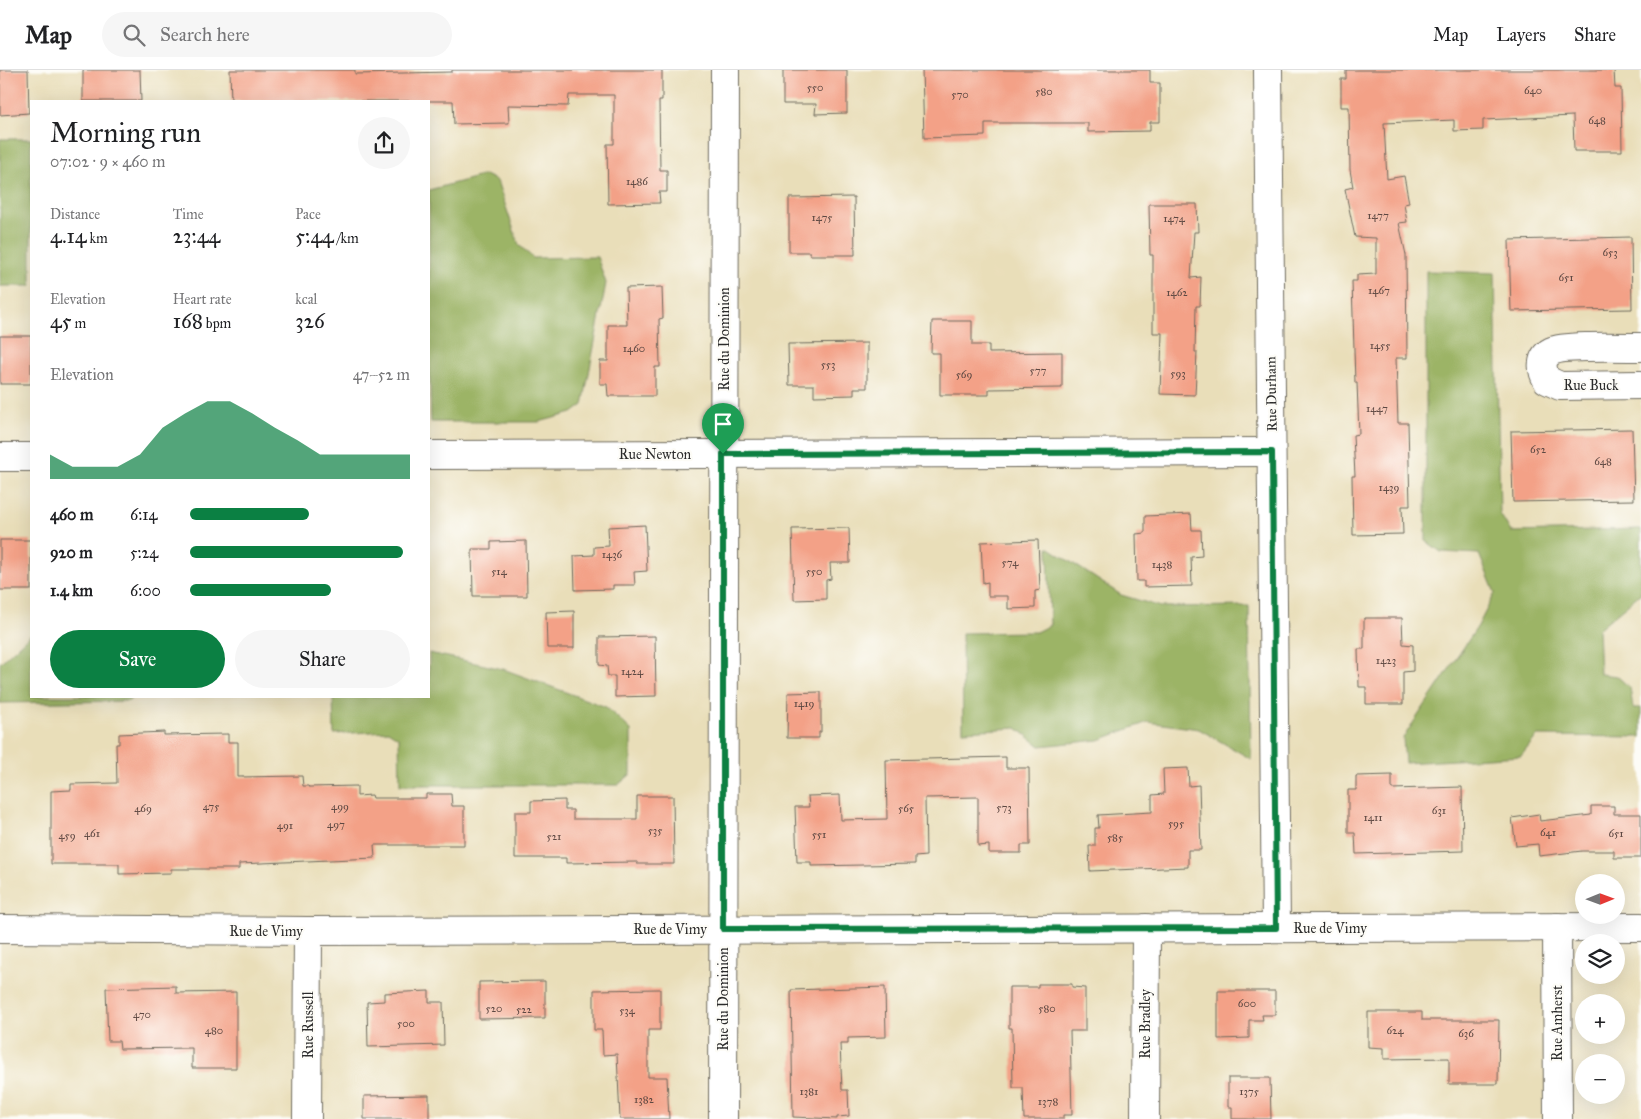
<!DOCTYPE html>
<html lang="en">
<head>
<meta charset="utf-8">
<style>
  :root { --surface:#fff; --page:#f6f6f6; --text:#202124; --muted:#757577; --line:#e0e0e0; --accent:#0b8043 }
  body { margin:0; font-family:"IM FELL Great Primer",serif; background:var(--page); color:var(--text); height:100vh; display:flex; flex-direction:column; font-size:19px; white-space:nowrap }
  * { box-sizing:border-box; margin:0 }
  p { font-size:16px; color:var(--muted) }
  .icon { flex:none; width:28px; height:28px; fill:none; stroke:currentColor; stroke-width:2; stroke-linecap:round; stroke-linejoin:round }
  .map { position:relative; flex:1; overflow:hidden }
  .sheet { position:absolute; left:30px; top:30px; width:400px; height:598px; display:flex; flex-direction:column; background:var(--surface); border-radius:0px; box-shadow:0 5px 20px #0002 }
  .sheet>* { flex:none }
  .needle { width:32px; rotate:89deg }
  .tools { position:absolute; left:1575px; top:804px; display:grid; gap:10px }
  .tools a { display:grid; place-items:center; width:50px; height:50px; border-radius:50%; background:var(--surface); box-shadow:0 5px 20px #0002; font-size:25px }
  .pin { position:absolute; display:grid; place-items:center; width:42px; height:42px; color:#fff; margin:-51px -21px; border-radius:50% 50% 50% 0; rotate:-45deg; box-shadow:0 0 5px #0007 }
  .pin .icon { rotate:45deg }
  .round { display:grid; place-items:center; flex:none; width:52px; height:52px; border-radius:26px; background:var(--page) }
  .head { display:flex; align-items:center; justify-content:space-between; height:85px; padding:0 20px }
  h1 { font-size:28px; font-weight:600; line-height:38px }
  .metrics { display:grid; grid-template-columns:repeat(3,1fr); gap:8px; height:85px; padding:5px 20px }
  .metrics div { display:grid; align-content:center }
  .metrics b { font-size:21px; font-weight:600 }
  .metrics small { font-size:14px; font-weight:400 }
  .metrics p { font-size:14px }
  .chart { height:140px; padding:10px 20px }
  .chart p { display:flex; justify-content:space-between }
  .chart svg { width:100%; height:90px; margin-top:5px; fill:var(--accent); opacity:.7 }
  .primary-button { display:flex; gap:10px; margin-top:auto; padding:10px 20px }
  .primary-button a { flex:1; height:58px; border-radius:30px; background:var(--accent); color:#fff; font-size:20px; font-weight:600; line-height:58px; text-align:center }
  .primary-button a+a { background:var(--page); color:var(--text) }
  ul { padding:0 20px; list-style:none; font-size:16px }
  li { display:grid; grid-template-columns:80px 60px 1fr; align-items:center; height:38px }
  li i { height:12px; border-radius:6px; background:var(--accent) }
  header { display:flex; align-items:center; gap:30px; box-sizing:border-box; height:70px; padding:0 25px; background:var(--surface); border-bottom:1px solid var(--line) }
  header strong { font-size:24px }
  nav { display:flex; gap:28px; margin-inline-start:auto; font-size:18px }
  .search { width:350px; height:45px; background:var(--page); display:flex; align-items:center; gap:12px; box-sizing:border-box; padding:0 18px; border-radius:28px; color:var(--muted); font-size:19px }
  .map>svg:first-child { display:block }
</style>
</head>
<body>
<header>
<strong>Map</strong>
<div class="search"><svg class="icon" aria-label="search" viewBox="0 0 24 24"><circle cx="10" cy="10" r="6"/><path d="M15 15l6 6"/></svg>Search here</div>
<nav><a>Map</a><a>Layers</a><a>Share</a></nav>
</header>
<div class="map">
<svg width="1641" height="1049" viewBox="0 0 1641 1049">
  <rect width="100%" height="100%" fill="#fdfcf7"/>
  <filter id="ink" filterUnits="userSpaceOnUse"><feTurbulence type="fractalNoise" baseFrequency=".02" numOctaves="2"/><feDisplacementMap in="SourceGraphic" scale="10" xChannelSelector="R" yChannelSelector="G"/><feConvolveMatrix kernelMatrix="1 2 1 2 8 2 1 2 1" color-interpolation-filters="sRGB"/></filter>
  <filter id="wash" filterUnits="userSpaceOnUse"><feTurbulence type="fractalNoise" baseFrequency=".0096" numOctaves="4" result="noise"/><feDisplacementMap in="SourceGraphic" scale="20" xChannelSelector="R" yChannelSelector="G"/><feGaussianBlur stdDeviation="1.12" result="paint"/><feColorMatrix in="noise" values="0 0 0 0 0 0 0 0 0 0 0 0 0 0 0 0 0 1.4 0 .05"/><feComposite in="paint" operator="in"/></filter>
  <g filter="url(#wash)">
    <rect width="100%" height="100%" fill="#e9deb9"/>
    <!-- forest -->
    <g fill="#9cb466" stroke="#647048">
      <rect x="0" y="69" width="31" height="147"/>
      <polygon points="485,105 497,111 519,175 533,188 597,187 606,213 583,335 572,343 539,352 431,352 429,281 429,120"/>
      <polygon points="1426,201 1495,203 1500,444 1511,462 1641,459 1641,523 1598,559 1600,604 1617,606 1630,618 1633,638 1641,638 1641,667 1537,666 1521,686 1405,693 1403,668 1478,556 1495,523 1479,484 1441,482 1426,471"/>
      <polygon points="1048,477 1121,525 1161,537 1249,536 1251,689 1199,659 1148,652 1099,670 1040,676 1017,658 963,661 962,563 1036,562 1050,555"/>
      <polygon points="31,564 31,626 133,626 129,631 0,633 0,593"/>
      <polygon points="429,583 503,599 606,637 631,660 631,704 618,715 400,715 399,668 388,661 334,664 333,626 429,626"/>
    </g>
    <g id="blocks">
      <!-- building -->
      <g fill="#f3a187">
        <polygon points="0,0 28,0 29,43 0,45"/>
        <polygon points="83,0 140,0 141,31 83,31"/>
        <polygon points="230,0 355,0 355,4 452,2 452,0 662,0 662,31 659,31 660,100 667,100 667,122 659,122 660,133 608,134 607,74 614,74 614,25 569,25 568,36 508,35 509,53 454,54 453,31 231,31"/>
        <polygon points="783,0 847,0 847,43 815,44 816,34 783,34"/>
        <polygon points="922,0 1150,0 1150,13 1160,13 1160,52 1150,52 1150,61 1088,62 1088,53 985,53 985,66 924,68"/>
        <polygon points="1346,0 1614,0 1615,18 1621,18 1622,81 1574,81 1573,46 1483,50 1483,60 1454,61 1454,50 1384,53 1387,109 1404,106 1409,133 1404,134 1407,152 1399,153 1406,185 1407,288 1396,288 1398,353 1408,353 1410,436 1402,436 1403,464 1353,465 1352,406 1355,406 1353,365 1359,364 1357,313 1355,313 1352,211 1357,211 1357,205 1376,204 1376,168 1355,167 1345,119 1353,117 1350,100 1349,37 1341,37 1341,9 1346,9"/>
        <polygon points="854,127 855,185 810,185 810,182 789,182 789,128"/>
        <polygon points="1149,134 1197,134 1198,162 1194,162 1191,208 1201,207 1200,236 1196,236 1195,282 1197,282 1195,325 1160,324 1162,263 1153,263 1153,185 1150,185"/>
        <polygon points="1631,167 1632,239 1511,241 1509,170"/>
        <polygon points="662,217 663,248 659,249 660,297 655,297 655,326 608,326 607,314 600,314 600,291 608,291 608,255 627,255 626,218"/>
        <polygon points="932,251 972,251 972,275 989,275 989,283 1062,282 1062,318 989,319 989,325 940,325 940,283 931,283"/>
        <rect x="0" y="266" width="31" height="48"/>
        <polygon points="867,273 867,318 854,318 854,325 814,326 814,315 789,315 788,274"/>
        <polygon points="1632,359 1634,430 1513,432 1511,361"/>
        <polygon points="1191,444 1192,460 1201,460 1202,486 1191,487 1192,516 1144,517 1144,511 1137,511 1136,464 1145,463 1145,446"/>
        <polygon points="645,455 647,501 634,502 635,515 613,515 613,519 575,520 574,486 594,485 594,477 609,476 608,457"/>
        <polygon points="849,458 850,493 830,493 831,509 826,510 826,529 794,530 792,459"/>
        <rect x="0" y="470" width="31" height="50"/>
        <polygon points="1038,470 1040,520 1035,521 1035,538 1008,539 1008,526 988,526 988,512 983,513 981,472"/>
        <polygon points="526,471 527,526 473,526 472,479 491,479 491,472"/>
        <polygon points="574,541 574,578 547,578 546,542"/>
        <polygon points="1364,548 1402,548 1403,574 1413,575 1413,601 1403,602 1403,634 1366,634 1366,617 1359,617 1358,579 1364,579"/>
        <polygon points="655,566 656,626 615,627 615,606 608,606 607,596 599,595 599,567"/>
        <polygon points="821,622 821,662 819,662 819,668 787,668 788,623"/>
        <polygon points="164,662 164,665 228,664 228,672 238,672 238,707 302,706 303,716 308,716 309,717 357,716 357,726 372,725 373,728 426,728 426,724 451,724 452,736 464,736 464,775 374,775 375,788 239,794 239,799 171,799 171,803 119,804 119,794 51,794 51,721 71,720 71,714 117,713 116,674 119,674 119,664"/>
        <polygon points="1006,687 1006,698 1029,698 1030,775 1021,775 1021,783 989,783 989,775 978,776 978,727 925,728 926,786 915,787 915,794 811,796 811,792 797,792 795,737 809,737 808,726 840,725 841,750 887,749 886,690"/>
        <polygon points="1188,698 1189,716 1199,715 1201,780 1188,780 1188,797 1090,801 1089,776 1095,776 1095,758 1099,758 1098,745 1152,742 1152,725 1164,724 1163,699"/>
        <polygon points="1392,705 1392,719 1462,717 1463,781 1356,784 1355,763 1348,763 1348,720 1356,720 1356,706"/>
        <polygon points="637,726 673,726 674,794 637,794 637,792 566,793 566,788 515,788 515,742 531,742 531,731 565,730 565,740 573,740 573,749 637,749"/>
        <polygon points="1591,736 1614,736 1614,744 1641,744 1641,788 1614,788 1614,781 1582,781 1539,786 1538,774 1516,776 1512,748 1539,744 1540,751 1591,745"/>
        <polygon points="545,911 545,948 479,949 479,912"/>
        <polygon points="1038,914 1072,914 1072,917 1085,918 1085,961 1070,961 1072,1045 1063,1045 1063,1049 1024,1049 1023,1018 1013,1018 1012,958 1009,958 1009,917 1038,917"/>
        <polygon points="176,916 176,923 236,922 236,998 192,998 192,978 120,979 119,971 108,971 106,918"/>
        <polygon points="885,917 886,967 848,968 848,974 840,974 842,1020 848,1020 849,1046 837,1047 837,1049 793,1047 791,920"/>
        <polygon points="660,919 660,960 648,960 648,1007 667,1007 669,1049 620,1049 617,984 603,985 602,960 594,960 594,920"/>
        <polygon points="429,921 429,932 443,932 444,975 368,977 367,932 384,931 384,923"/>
        <polygon points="1218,921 1275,921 1275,945 1262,945 1263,950 1249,950 1249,968 1218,969"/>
        <polygon points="1368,942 1422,942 1422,950 1499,950 1498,1014 1449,1014 1449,988 1384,989 1384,978 1368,977"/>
        <polygon points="1228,1008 1270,1008 1271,1049 1232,1049 1232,1037 1228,1037"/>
        <polygon points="429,1025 429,1049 364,1049 364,1026"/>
      </g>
    </g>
  </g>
  <g filter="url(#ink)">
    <use href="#blocks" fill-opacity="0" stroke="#6e6a5d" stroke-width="1"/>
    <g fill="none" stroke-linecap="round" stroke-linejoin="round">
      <!-- minor casing -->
      <g stroke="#6e6a5d" stroke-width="30">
        <g id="minor">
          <polyline points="1268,0 1276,858"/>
          <path d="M1641,277C1624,277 1564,275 1552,281C1540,287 1541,300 1547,310L1560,316L1641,315"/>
          <polyline points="429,385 1271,382"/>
          <polyline points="0,387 31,387"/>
          <polyline points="1557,857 1558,1049"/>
          <polyline points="0,859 308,861 1641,857"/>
          <polyline points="307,1049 308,861"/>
          <polyline points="723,1049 725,0"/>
          <polyline points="1145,1049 1146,858"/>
        </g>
      </g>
      <!-- minor -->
      <use href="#minor" stroke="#fff" stroke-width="28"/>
    </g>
  </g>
  <g fill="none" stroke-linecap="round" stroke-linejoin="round" filter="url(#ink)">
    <!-- route casing -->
    <g stroke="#fff" stroke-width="10">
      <polygon id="route" points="1272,382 1276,858 723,859 723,384"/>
    </g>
    <!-- route -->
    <use href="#route" stroke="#0b8043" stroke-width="6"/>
  </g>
  <g text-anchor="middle" stroke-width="4.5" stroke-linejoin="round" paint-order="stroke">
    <!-- number labels -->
    <g font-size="11" fill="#5d4842">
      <text x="815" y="21">550</text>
      <text x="1533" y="24">640</text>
      <text x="1044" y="25">580</text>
      <text x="960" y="28">570</text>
      <text x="1597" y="54">648</text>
      <text x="637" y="115">1486</text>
      <text x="1378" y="149">1477</text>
      <text x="822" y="151">1475</text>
      <text x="1174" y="152">1474</text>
      <text x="1610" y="186">653</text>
      <text x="1566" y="211">651</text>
      <text x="1379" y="224">1467</text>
      <text x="1177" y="226">1462</text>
      <text x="1380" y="279">1455</text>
      <text x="634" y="282">1460</text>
      <text x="828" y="298">553</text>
      <text x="1038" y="304">577</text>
      <text x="1178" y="307">593</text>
      <text x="964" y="308">569</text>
      <text x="1377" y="342">1447</text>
      <text x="1538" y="383">652</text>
      <text x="1603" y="395">648</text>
      <text x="1389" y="421">1439</text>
      <text x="612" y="488">1436</text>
      <text x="1010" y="496">574</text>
      <text x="1162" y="498">1438</text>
      <text x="499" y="505">514</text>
      <text x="814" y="505">550</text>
      <text x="1386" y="594">1423</text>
      <text x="632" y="605">1424</text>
      <text x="804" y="637">1419</text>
      <text x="211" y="740">475</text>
      <text x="340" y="740">499</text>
      <text x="1004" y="741">573</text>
      <text x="143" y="742">469</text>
      <text x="906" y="742">565</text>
      <text x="1439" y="744">631</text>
      <text x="1373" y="751">1411</text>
      <text x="1176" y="757">595</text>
      <text x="336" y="758">497</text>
      <text x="285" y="759">491</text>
      <text x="655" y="764">535</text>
      <text x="1548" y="766">641</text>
      <text x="92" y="767">461</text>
      <text x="1616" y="767">651</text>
      <text x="819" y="768">551</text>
      <text x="67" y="769">459</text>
      <text x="554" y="770">521</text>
      <text x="1115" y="771">585</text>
      <text x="1247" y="937">600</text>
      <text x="494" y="942">520</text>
      <text x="1047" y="942">580</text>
      <text x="524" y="943">522</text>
      <text x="627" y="944">534</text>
      <text x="142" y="948">470</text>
      <text x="406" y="957">500</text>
      <text x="214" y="964">480</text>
      <text x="1395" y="964">624</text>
      <text x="1466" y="967">636</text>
      <text x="809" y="1025">1381</text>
      <text x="1249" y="1025">1375</text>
      <text x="644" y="1033">1382</text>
      <text x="1048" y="1035">1378</text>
    </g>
    <!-- street labels -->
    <g font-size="14" fill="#2b2b2b" stroke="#fdfcf7">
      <text transform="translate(724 269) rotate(-90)" y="5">Rue du Dominion</text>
      <text x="1591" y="320">Rue Buck</text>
      <text transform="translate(1271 324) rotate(-91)" y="5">Rue Durham</text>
      <text x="655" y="389">Rue Newton</text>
      <text x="1330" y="863">Rue de Vimy</text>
      <text x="670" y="864">Rue de Vimy</text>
      <text x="266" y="866">Rue de Vimy</text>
      <text transform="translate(723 929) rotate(-90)" y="5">Rue du Dominion</text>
      <text transform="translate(1557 953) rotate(-90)" y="5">Rue Amherst</text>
      <text transform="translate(1145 954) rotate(-90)" y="5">Rue Bradley</text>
      <text transform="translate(308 955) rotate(-90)" y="5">Rue Russell</text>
    </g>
  </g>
</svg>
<div class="tools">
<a><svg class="needle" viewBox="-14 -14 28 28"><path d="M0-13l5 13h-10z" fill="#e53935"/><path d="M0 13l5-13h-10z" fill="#757577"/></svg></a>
<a><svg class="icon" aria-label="layers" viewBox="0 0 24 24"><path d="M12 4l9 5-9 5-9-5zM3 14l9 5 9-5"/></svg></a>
<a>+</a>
<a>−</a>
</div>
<div class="pin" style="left:723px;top:384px;background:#1e9e55"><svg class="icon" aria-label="arrive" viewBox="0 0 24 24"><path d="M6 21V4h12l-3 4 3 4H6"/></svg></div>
<section class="sheet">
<div class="head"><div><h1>Morning run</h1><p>07:02 · 9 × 460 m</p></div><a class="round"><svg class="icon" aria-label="share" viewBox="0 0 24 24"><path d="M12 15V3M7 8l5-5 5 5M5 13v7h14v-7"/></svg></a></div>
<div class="metrics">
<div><p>Distance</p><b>4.14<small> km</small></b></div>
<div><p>Time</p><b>23:44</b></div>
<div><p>Pace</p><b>5:44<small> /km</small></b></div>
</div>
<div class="metrics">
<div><p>Elevation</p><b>45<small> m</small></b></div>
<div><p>Heart rate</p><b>168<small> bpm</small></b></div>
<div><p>kcal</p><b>326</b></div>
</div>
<div class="chart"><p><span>Elevation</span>47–52 m</p>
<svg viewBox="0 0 160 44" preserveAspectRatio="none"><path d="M0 44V32L10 38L20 38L30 38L40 32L50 19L60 12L70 6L80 6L90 12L100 19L110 25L120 32L130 32L140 32L150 32L160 32V44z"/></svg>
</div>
<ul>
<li><b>460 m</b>6:14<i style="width:54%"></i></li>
<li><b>920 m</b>5:24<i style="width:97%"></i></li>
<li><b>1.4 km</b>6:00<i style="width:64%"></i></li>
</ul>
<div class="primary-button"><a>Save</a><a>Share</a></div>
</section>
</div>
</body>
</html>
